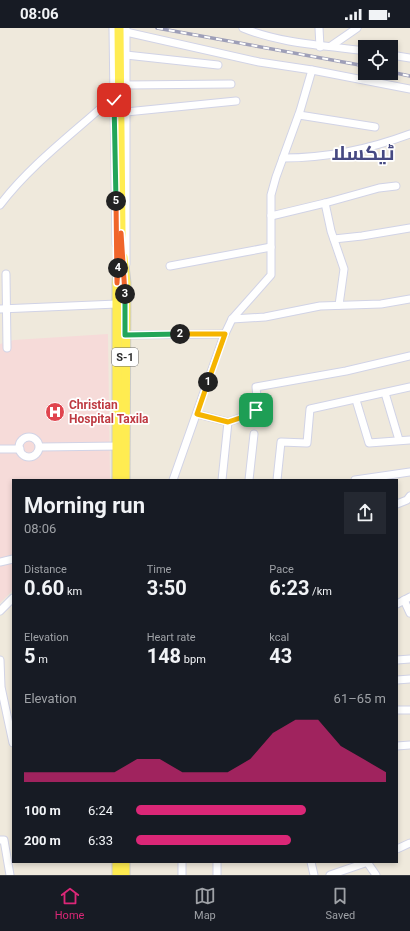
<!DOCTYPE html>
<html lang="en">
<head>
<meta charset="utf-8">
<style>
  :root { --surface:#171b24; --page:#242831; --text:#f1f3f6; --muted:#9ea1a6; --line:#363941; --accent:#db2777 }
  body { margin:0; font-family:Roboto,Cairo,sans-serif; background:var(--page); color:var(--text); height:100vh; display:flex; flex-direction:column; font-size:15px; white-space:nowrap }
  * { box-sizing:border-box; margin:0 }
  p { font-size:13px; color:var(--muted) }
  .icon { flex:none; width:22px; height:22px; fill:none; stroke:currentColor; stroke-width:2; stroke-linecap:round; stroke-linejoin:round }
  .map { position:relative; flex:1; overflow:hidden }
  .drawer { position:absolute; left:12px; top:451px; width:386px; height:384px; display:flex; flex-direction:column; background:var(--surface); border-radius:0px; box-shadow:0 2px 6px #0003 }
  .drawer>* { flex:none }
  .controls { position:absolute; left:358px; top:12px; display:grid; gap:8px }
  .controls a { display:grid; place-items:center; width:40px; height:40px; border-radius:0px; background:var(--surface); box-shadow:0 2px 6px #0003; font-size:20px }
  .pin { position:absolute; display:grid; place-items:center; width:34px; height:34px; color:#fff; margin:-17px; border-radius:8px; box-shadow:0 2px 6px #0006 }
  .km { position:absolute; width:20px; height:20px; margin:-10px; border-radius:50%; background:#222; color:#fff; font-size:11px; line-height:20px; text-align:center }
  .round { display:grid; place-items:center; flex:none; width:42px; height:42px; border-radius:0px; background:var(--page) }
  .head { display:flex; align-items:center; justify-content:space-between; height:68px; padding:0 12px }
  h1 { font-size:22px; font-weight:700; line-height:30px }
  .metrics { display:grid; grid-template-columns:repeat(3,1fr); gap:6px; height:68px; padding:4px 12px }
  .metrics div { display:grid; align-content:center }
  .metrics b { font-size:20px; font-weight:700 }
  .metrics small { font-size:11px; font-weight:400 }
  .metrics p { font-size:11px }
  .chart { height:112px; padding:8px 12px }
  .chart p { display:flex; justify-content:space-between }
  .chart svg { width:100%; height:72px; margin-top:4px; fill:var(--accent); opacity:.7 }
  ul { padding:0 12px; list-style:none; font-size:13px }
  li { display:grid; grid-template-columns:64px 48px 1fr; align-items:center; height:30px }
  li i { height:10px; border-radius:5px; background:var(--accent) }
  .status { display:flex; justify-content:space-between; align-items:center; height:28px; padding:0 20px; background:var(--surface); direction:ltr }
  .status svg { height:11px; fill:currentColor }
  .tab-bar { display:flex; justify-content:space-around; align-items:center; height:56px; border-top:1px solid var(--line); background:var(--surface); font-size:11px; color:var(--muted) }
  .tab-bar a { display:grid; justify-items:center; gap:2px }
  .tab-bar .on { color:var(--accent) }
  .map>svg:first-child { display:block }
</style>
</head>
<body>
<div class="status"><b>08:06</b><svg viewBox="0 0 49 12"><path d="M0 12V9h3v3zM5 12V6h3v6zM10 12V3h3v9zM15 12V0h3v12zM26 1h20v11H26zM47 4h2v5h-2z"/></svg></div>
<div class="map">
<svg width="410" height="847" viewBox="0 0 410 847">
  <rect width="100%" height="100%" fill="#efe9dc"/>
  <!-- medical -->
  <polygon fill="#f6dbd9" points="108,306 110,452 13,452 13,562 0,575 0,316 14,312"/>
  <g fill="none" stroke-linecap="round" stroke-linejoin="round">
    <!-- minor casing -->
    <g stroke="#d1d3e6" stroke-width="9">
      <g id="minor">
        <polyline points="113,0 116,216"/>
        <polyline points="126,0 126,236"/>
        <path d="M243,0C282,16 324,17 365,23"/>
        <polyline points="319,0 320,19"/>
        <polyline points="126,4 259,34 312,42 410,61"/>
        <polyline points="331,18 357,0"/>
        <polyline points="126,27 218,37"/>
        <polyline points="391,27 410,30"/>
        <polyline points="126,57 231,56"/>
        <polyline points="126,84 236,73"/>
        <polyline points="299,87 375,99"/>
        <path d="M283,130C325,130 370,121 410,106"/>
        <polyline points="325,175 331,203 344,241 339,277"/>
        <path d="M0,177C28,140 67,110 102,79L115,72"/>
        <polyline points="271,188 325,175 379,160 396,158"/>
        <polyline points="334,211 362,208 410,200"/>
        <polyline points="170,238 271,219"/>
        <polyline points="6,246 7,320"/>
        <polyline points="0,281 117,276"/>
        <polyline points="232,291 265,289 320,278 381,276 410,271"/>
        <polyline points="125,307 225,306"/>
        <polyline points="385,365 399,412"/>
        <polyline points="356,372 369,415 410,412"/>
        <polyline points="197,386 228,394 252,386 258,379 256,359 346,343 410,328"/>
        <circle cx="29" cy="419" r="10"/>
        <polyline points="40,419 121,418"/>
        <polyline points="0,421 20,421"/>
        <polyline points="173,452 223,310 232,291 271,247 271,167 276,149 300,83 312,42"/>
        <polyline points="222,452 228,394"/>
        <polyline points="249,452 254,406"/>
        <polyline points="277,452 281,414 307,415 310,381 410,359"/>
        <polyline points="355,452 410,444"/>
        <polyline points="397,476 407,472 410,468"/>
        <polyline points="0,534 13,531"/>
        <polyline points="404,572 410,585"/>
        <polyline points="397,576 410,569"/>
        <polyline points="0,583 13,570"/>
        <polyline points="0,632 1,659 13,715"/>
        <polyline points="397,632 410,631"/>
        <polyline points="397,652 410,651"/>
        <polyline points="397,682 410,682"/>
        <polyline points="397,718 410,717"/>
        <polyline points="0,812 4,812 10,847"/>
        <polyline points="397,821 410,815"/>
        <polyline points="217,834 217,847"/>
        <polyline points="311,834 314,847"/>
        <polyline points="367,834 376,847"/>
        <polyline points="182,847 182,834"/>
        <polyline points="330,847 368,834"/>
      </g>
    </g>
    <!-- major casing -->
    <g stroke="#ccc" stroke-width="11">
      <g id="major">
        <polyline points="123,229 126,255 125,452"/>
        <polyline points="117,452 117,255 121,205 119,0"/>
        <polyline points="117,834 117,847"/>
        <polyline points="125,834 125,847"/>
      </g>
    </g>
    <!-- minor -->
    <use href="#minor" stroke="#fff" stroke-width="7"/>
    <!-- major -->
    <use href="#major" stroke="#ffec51" stroke-width="9"/>
    <!-- rail casing -->
    <g stroke="#9e9fb8" stroke-width="3.5">
      <g id="rail">
        <polyline points="157,0 365,38"/>
        <polyline points="391,44 410,48"/>
      </g>
    </g>
    <!-- rail -->
    <use href="#rail" stroke="#fff" stroke-width="2" stroke-dasharray="6" stroke-linecap="butt"/>
  </g>
  <g fill="none" stroke-linecap="round" stroke-linejoin="round">
    <!-- split-1 casing -->
    <g stroke="#fff" stroke-width="8">
      <polyline id="split-1" points="208,354 197,386 228,394 252,386 256,382"/>
    </g>
    <!-- split-2 casing -->
    <g stroke="#fff" stroke-width="8">
      <polyline id="split-2" points="180,306 225,306 208,354"/>
    </g>
    <!-- split-3 casing -->
    <g stroke="#fff" stroke-width="8">
      <polyline id="split-3" points="125,266 125,307 180,306"/>
    </g>
    <!-- split-4 casing -->
    <g stroke="#fff" stroke-width="8">
      <polyline id="split-4" points="118,240 121,205 125,266"/>
    </g>
    <!-- split-5 casing -->
    <g stroke="#fff" stroke-width="8">
      <polyline id="split-5" points="116,173 117,255 118,240"/>
    </g>
    <!-- split-6 casing -->
    <g stroke="#fff" stroke-width="8">
      <polyline id="split-6" points="114,72 116,173"/>
    </g>
    <!-- split-1 -->
    <use href="#split-1" stroke="#f5b400" stroke-width="5"/>
    <!-- split-2 -->
    <use href="#split-2" stroke="#f5b400" stroke-width="5"/>
    <!-- split-3 -->
    <use href="#split-3" stroke="#22a559" stroke-width="5"/>
    <!-- split-4 -->
    <use href="#split-4" stroke="#f0652b" stroke-width="5"/>
    <!-- split-5 -->
    <use href="#split-5" stroke="#f0652b" stroke-width="5"/>
    <!-- split-6 -->
    <use href="#split-6" stroke="#22a559" stroke-width="5"/>
  </g>
  <!-- icons -->
  <defs>
    <g id="hospital-disc" transform="scale(1)"><circle r="9.5" fill="#e0444e" stroke="#fff"/><path d="M-5-5h3v3.5h4V-5h3V5h-3V1.5h-4V5h-3Z" fill="#fff"/></g>
  </defs>
  <g fill-rule="evenodd">
    <use href="#hospital-disc" x="55" y="384"/>
  </g>
  <g text-anchor="middle" stroke-width="3.5" stroke-linejoin="round" paint-order="stroke">
    <!-- shield labels -->
    <rect fill="#fff" stroke="#6b6b6b" stroke-width="1" x="112" y="320" width="26" height="18" rx="3"/>
    <g font-size="11" font-weight="bold" fill="#2c2c2c">
      <text x="125" y="333">S-1</text>
    </g>
    <!-- health labels -->
    <g font-size="12" font-weight="bold" fill="#be3a42" stroke="#fff" text-anchor="start">
      <text x="69" y="381">Christian<tspan x="69" dy="14">Hospital Taxila</tspan></text>
    </g>
    <!-- town labels -->
    <g font-size="20" font-weight="bold" fill="#464982" stroke="#fff">
      <text x="363" y="132">ٹیکسلا</text>
    </g>
  </g>
</svg>
<div class="controls">
<a><svg class="icon" aria-label="locate" viewBox="0 0 24 24"><circle cx="12" cy="12" r="6"/><path d="M12 2v4M12 18v4M2 12h4M18 12h4"/></svg></a>
</div>
<div class="pin" style="left:256px;top:382px;background:#1e9e55"><svg class="icon" aria-label="arrive" viewBox="0 0 24 24"><path d="M6 21V4h12l-3 4 3 4H6"/></svg></div>
<div class="pin" style="left:114px;top:72px;background:#d93025"><svg class="icon" aria-label="check" viewBox="0 0 24 24"><path d="M5 12l5 5 9-10"/></svg></div>
<b class="km" style="left:208px;top:354px">1</b>
<b class="km" style="left:180px;top:306px">2</b>
<b class="km" style="left:125px;top:266px">3</b>
<b class="km" style="left:118px;top:240px">4</b>
<b class="km" style="left:116px;top:173px">5</b>
<section class="drawer">
<div class="head"><div><h1>Morning run</h1><p>08:06</p></div><a class="round"><svg class="icon" aria-label="share" viewBox="0 0 24 24"><path d="M12 15V3M7 8l5-5 5 5M5 13v7h14v-7"/></svg></a></div>
<div class="metrics">
<div><p>Distance</p><b>0.60<small> km</small></b></div>
<div><p>Time</p><b>3:50</b></div>
<div><p>Pace</p><b>6:23<small> /km</small></b></div>
</div>
<div class="metrics">
<div><p>Elevation</p><b>5<small> m</small></b></div>
<div><p>Heart rate</p><b>148<small> bpm</small></b></div>
<div><p>kcal</p><b>43</b></div>
</div>
<div class="chart"><p><span>Elevation</span>61–65 m</p>
<svg viewBox="0 0 160 44" preserveAspectRatio="none"><path d="M0 44V38L10 38L20 38L30 38L40 38L50 30L60 30L70 38L80 38L90 38L100 30L110 14L120 6L130 6L140 22L150 30L160 38V44z"/></svg>
</div>
<ul>
<li><b>100 m</b>6:24<i style="width:68%"></i></li>
<li><b>200 m</b>6:33<i style="width:62%"></i></li>
</ul>
</section>
</div>
<nav class="tab-bar">
<a class="on"><svg class="icon" aria-label="home" viewBox="0 0 24 24"><path d="M3 11l9-7 9 7M6 9v11h12V9"/></svg>Home</a>
<a><svg class="icon" aria-label="map" viewBox="0 0 24 24"><path d="M3 6l6-2 6 2 6-2v14l-6 2-6-2-6 2zM9 4v14M15 6v14"/></svg>Map</a>
<a><svg class="icon" aria-label="saved" viewBox="0 0 24 24"><path d="M7 4h10v16l-5-4-5 4z"/></svg>Saved</a>
</nav>
</body>
</html>
